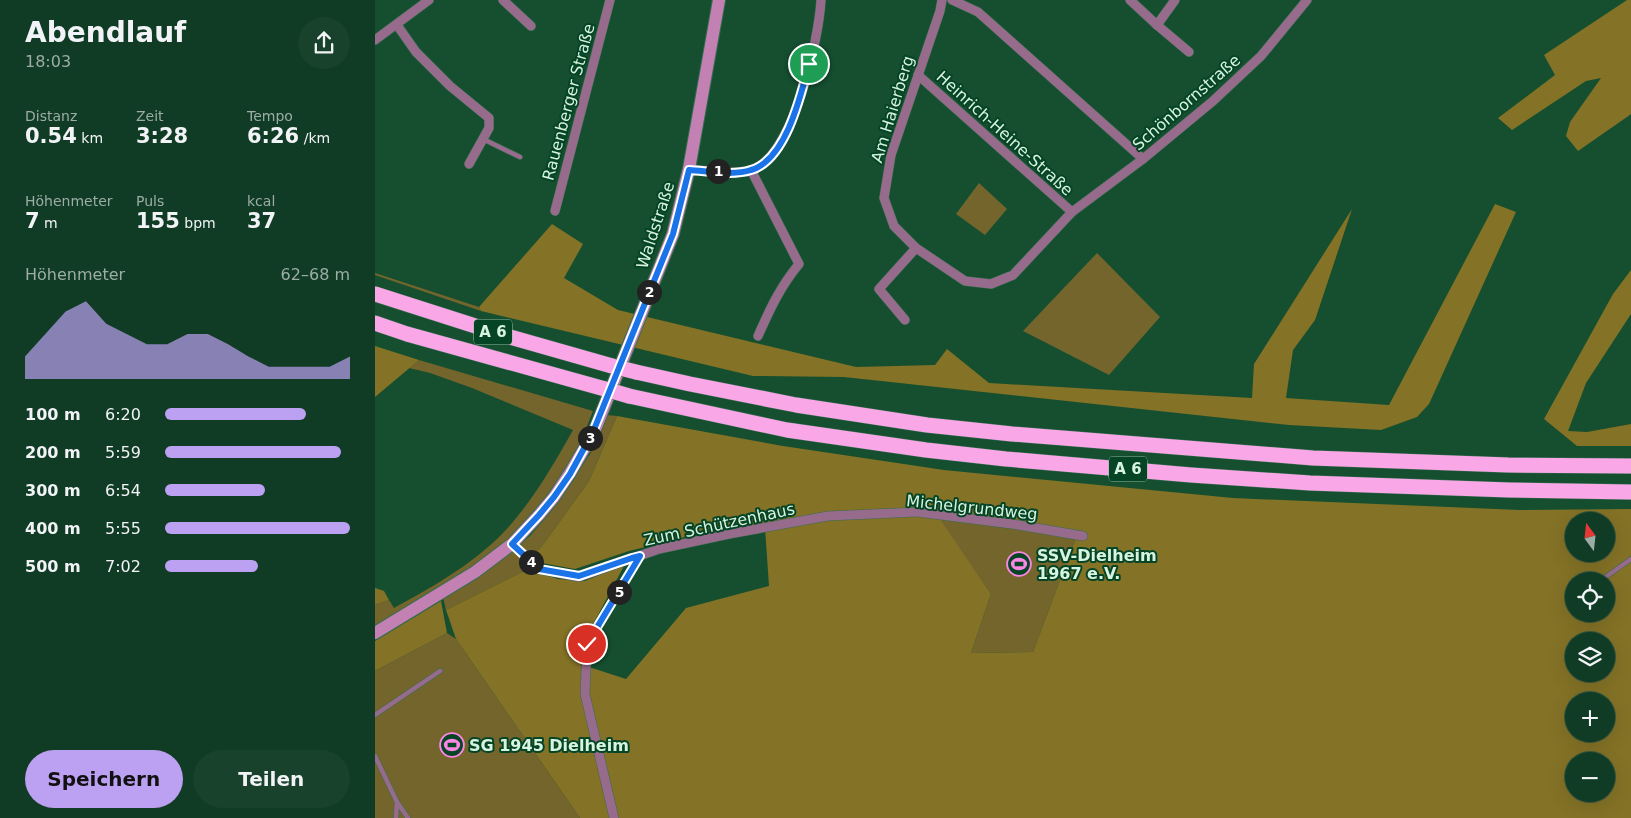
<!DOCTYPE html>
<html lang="de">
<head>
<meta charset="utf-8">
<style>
  :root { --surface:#103b24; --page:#19422c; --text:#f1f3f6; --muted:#9cada6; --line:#305541; --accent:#bca0f2 }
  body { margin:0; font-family:"DejaVu Sans",sans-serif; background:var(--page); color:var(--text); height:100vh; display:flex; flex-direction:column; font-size:19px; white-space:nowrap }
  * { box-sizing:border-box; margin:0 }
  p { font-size:16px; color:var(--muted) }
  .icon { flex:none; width:28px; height:28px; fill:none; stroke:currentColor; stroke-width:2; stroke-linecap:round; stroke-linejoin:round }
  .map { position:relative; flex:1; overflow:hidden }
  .panel { display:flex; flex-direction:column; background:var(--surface); width:375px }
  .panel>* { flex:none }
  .needle { width:32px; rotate:345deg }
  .buttons { position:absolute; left:1190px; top:512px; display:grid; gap:10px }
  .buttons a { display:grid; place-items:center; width:50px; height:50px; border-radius:50%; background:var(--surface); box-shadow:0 5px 20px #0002,0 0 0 1px var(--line); font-size:25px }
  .pin { position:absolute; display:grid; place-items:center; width:42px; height:42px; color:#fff; margin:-21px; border:2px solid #fff; border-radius:50%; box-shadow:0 1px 5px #0007 }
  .km { position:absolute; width:25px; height:25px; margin:-12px; border-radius:50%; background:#222; color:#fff; font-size:14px; line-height:25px; text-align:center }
  .round { display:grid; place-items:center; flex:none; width:52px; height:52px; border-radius:26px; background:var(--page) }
  .overview { display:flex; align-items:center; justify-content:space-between; height:85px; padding:0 25px }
  h1 { font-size:28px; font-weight:600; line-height:38px }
  .stats { display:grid; grid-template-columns:repeat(3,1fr); gap:8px; height:85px; padding:5px 25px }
  .stats div { display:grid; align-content:center }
  .stats b { font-size:21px; font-weight:600 }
  .stats small { font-size:14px; font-weight:400 }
  .stats p { font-size:14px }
  .chart { height:140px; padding:10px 25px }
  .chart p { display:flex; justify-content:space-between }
  .chart svg { width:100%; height:90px; margin-top:5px; fill:var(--accent); opacity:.7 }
  .action { display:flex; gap:10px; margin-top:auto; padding:10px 25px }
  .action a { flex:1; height:58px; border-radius:30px; background:var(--accent); color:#111; font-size:20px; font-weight:600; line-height:58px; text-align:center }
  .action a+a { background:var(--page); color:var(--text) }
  ul { padding:0 25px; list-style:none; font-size:16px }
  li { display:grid; grid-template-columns:80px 60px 1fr; align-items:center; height:38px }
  li i { height:12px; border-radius:6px; background:var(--accent) }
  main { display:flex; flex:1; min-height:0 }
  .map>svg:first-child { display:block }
</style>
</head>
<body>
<main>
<section class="panel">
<div class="overview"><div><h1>Abendlauf</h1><p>18:03</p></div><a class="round"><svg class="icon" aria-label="share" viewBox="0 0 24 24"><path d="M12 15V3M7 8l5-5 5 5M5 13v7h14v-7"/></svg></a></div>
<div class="stats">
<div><p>Distanz</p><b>0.54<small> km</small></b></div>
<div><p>Zeit</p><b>3:28</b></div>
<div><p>Tempo</p><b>6:26<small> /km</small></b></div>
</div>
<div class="stats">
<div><p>Höhenmeter</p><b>7<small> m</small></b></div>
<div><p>Puls</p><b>155<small> bpm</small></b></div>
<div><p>kcal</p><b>37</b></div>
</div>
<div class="chart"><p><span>Höhenmeter</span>62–68 m</p>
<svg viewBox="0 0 160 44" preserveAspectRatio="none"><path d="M0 44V33L10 22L20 11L30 6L40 17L50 22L60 27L70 27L80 22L90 22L100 27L110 33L120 38L130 38L140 38L150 38L160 33V44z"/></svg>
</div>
<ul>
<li><b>100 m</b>6:20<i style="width:76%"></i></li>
<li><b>200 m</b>5:59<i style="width:95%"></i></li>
<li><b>300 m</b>6:54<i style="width:54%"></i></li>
<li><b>400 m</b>5:55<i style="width:100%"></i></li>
<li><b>500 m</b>7:02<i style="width:50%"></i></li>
</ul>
<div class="action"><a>Speichern</a><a>Teilen</a></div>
</section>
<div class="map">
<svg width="1256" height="818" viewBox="0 0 1256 818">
  <rect width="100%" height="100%" fill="#154f30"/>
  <!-- green -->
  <g fill="#73652c">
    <polygon points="604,183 632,209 610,235 581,214"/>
    <polygon points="722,253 785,317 734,375 648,331"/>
    <polygon points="0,273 104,307 106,311 0,275"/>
    <path d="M44,360L218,411L203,449L184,484L139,535L113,557L0,627V605L14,600L19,608C60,586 107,559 137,523C161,495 180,462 198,430L97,388L55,373L34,368Z"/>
    <polygon points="232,415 242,416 214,481 167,546 158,555 153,569 71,610 68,597 108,574 155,536 178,509 215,454"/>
    <polygon points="564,519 646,530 702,535 658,652 596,653 616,594"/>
    <polygon points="72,633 81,639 205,818 0,818 0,671"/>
  </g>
  <!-- forest -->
  <g fill="#847226" fill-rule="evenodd">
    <polygon points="1252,0 1256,0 1256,114 1252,117 1203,151 1191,136 1195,122 1226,78 1211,81 1137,130 1123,118 1180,75 1169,55"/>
    <polygon points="1120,204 1141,212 1054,404 1042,417 1006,430 914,425 469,377 378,376 106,311 104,307 177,224 208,244 189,278 243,310 481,367 560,365 572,349 614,383 877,398 879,364 977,209 940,320 918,350 911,398 1014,405"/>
    <polygon points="1256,270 1256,314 1211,383 1193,431 1212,432 1256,424 1256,446 1202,446 1169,419 1238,294"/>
    <polygon points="0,346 44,360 0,397"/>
    <path d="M242,416L408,446L569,470L858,498L1145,510L1256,509V818H205L81,639L71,610L153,569L183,579L210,581L250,564L205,649L214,667L251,679L311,608L394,586L390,528L330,532L254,551L200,569L167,563L158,555L167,546L214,481ZM565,519L646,530L702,535L658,652L596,653L616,594ZM1199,521H1231V554H1199ZM1199,581H1231V614H1199ZM1199,641H1231V674H1199ZM1199,701H1231V734H1199ZM1199,761H1231V794H1199Z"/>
    <polygon points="0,588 9,591 14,600 0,605"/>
    <polygon points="66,601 72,633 0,671 0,641"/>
  </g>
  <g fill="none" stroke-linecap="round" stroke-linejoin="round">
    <!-- lane casing -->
    <g stroke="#386d50" stroke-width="5.5">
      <g id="lane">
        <polyline points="108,139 145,157"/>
        <polyline points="1225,581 1256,559"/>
        <polyline points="0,715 65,671"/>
        <polyline points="0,756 22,802 21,818"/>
        <polyline points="22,802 33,818"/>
      </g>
    </g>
    <!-- street casing -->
    <g stroke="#386d50" stroke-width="10">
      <g id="street">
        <polyline points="128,0 156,26"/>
        <polyline points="567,0 565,11 516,155 509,198 519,226 541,248 590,281 616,284 638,275 697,212 768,159 838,101 886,56 932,0"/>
        <polyline points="577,0 603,12 768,159"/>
        <polyline points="755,0 782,25"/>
        <polyline points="800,0 782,25 814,52"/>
        <polyline points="22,25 41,52 75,86 114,118 114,128 94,164"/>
        <polyline points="0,40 54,0"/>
        <polyline points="543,75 697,212"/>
        <path d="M314,169C334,171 356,175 375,170C418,160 444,38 446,0"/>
        <path d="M376,170L424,264C405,287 395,309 383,336"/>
        <polyline points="180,211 235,0"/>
        <polyline points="530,320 504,289 541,248"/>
        <polyline points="137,544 163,569 204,577 284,549 354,534 453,516 542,512 637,524 708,536"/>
        <polyline points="239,818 210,694 212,644 265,556"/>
      </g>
    </g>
    <!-- secondary casing -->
    <g stroke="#386d50" stroke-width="14">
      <polyline id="secondary" points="0,633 100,572 137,544 164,515 179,497 195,473 219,432 298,234 314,169 344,0"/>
    </g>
    <!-- highway casing -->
    <g stroke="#386d50" stroke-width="16">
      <g id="highway">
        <polyline points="0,294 135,337 237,366"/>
        <polyline points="0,323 32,334 230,389"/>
        <polyline points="261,372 315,384 421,405 552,425 637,434 938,458 1133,465 1256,466"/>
        <polyline points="254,396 412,430 551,450 631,459 816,475 935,483 1134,490 1256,492"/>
      </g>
    </g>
    <!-- lane -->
    <use href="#lane" stroke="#966b8b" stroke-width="4.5"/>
    <!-- street -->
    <use href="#street" stroke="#966b8b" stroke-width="9"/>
    <!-- secondary -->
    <use href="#secondary" stroke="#c380b3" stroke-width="12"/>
    <!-- highway -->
    <use href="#highway" stroke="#f9a7e6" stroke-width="15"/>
    <!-- highway-bridge casing -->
    <g stroke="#386d50" stroke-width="16" stroke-linecap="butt">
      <g id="highway-bridge">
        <polyline points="237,366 261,372"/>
        <polyline points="230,389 254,396"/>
      </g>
    </g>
    <!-- highway-bridge -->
    <use href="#highway-bridge" stroke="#f9a7e6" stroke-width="15"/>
  </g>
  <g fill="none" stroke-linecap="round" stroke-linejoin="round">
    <!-- route casing -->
    <g stroke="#fff" stroke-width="10">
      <path id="route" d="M212,644L265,556L257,558L204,576L164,569L137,544L164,515L179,497L195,474L218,432L298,234L314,170C333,171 358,176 376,170C411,160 426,95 434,64"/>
    </g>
    <!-- route -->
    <use href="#route" stroke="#1a73e8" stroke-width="6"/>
  </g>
  <!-- icons -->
  <defs>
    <g id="stadium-ring" transform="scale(1.25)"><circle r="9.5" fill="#064426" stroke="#fc86e4" stroke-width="1.5"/><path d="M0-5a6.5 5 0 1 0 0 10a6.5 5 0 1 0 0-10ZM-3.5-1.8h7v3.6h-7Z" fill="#fc86e4"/></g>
  </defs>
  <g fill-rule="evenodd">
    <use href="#stadium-ring" x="644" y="564"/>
    <use href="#stadium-ring" x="77" y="745"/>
  </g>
  <g text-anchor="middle" stroke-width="4" stroke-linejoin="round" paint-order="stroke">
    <!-- shield labels -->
    <g fill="#064426" stroke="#98bfa8" stroke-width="1">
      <rect x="99" y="319.5" width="38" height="25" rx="4"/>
      <rect x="734" y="456.5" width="38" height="25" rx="4"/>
    </g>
    <g font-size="15" font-weight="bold" fill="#d7f4e0">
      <text x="118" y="337">A 6</text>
      <text x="753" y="474">A 6</text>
    </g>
    <!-- street labels -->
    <g font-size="16" fill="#d7f4e0" stroke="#064426">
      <text transform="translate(193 102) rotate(-75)" y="6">Rauenberger Straße</text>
      <text transform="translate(811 102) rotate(-41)" y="6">Schönbornstraße</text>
      <text transform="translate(517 109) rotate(-73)" y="6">Am Haierberg</text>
      <text transform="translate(630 133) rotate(42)" y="6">Heinrich-Heine-Straße</text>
      <text transform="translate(280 225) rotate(-72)" y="6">Waldstraße</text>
      <text transform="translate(597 507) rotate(6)" y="6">Michelgrundweg</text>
      <text transform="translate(344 524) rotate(-12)" y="6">Zum Schützenhaus</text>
    </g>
    <!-- poi labels -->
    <g font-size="16" font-weight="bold" fill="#d7f4e0" stroke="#064426" text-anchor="start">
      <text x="662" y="561">SSV-Dielheim<tspan x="662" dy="18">1967 e.V.</tspan></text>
      <text x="94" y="751">SG 1945 Dielheim</text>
    </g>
  </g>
</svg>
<div class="buttons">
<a><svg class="needle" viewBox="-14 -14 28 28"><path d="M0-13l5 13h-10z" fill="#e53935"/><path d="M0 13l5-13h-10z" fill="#9cada6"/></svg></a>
<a><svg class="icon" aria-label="locate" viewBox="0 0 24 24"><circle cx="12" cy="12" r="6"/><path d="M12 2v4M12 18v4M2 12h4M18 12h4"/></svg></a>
<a><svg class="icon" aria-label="layers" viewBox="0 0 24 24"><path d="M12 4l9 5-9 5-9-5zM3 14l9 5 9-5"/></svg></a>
<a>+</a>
<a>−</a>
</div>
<div class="pin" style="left:434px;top:64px;background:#1e9e55"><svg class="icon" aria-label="arrive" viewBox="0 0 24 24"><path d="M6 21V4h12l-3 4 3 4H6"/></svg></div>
<div class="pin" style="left:212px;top:644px;background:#d93025"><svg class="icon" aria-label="check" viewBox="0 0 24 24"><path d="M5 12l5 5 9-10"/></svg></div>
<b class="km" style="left:343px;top:171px">1</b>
<b class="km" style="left:274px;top:292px">2</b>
<b class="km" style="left:215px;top:438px">3</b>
<b class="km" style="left:156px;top:562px">4</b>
<b class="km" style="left:244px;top:592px">5</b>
</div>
</main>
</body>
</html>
